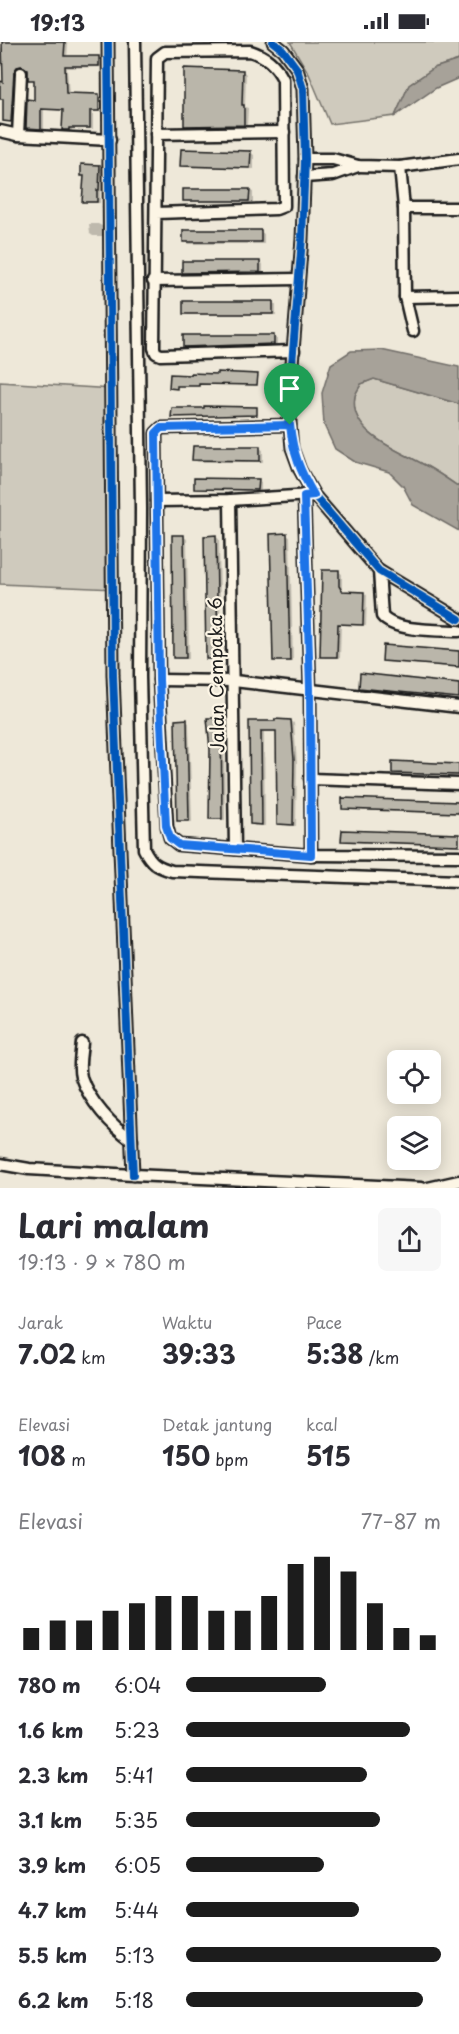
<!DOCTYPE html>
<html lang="id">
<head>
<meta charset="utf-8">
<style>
  :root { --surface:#fff; --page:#f7f7f7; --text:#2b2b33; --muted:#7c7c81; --accent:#1c1c1c }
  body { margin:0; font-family:"Playpen Sans",sans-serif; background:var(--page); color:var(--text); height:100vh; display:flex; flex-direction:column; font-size:22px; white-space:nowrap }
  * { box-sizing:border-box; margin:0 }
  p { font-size:20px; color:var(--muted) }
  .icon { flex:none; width:33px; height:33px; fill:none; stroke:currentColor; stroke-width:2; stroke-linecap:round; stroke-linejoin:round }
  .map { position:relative; height:1146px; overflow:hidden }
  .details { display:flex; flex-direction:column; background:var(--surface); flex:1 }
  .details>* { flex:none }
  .tools { position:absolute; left:387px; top:1008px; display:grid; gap:12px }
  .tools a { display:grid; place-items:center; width:54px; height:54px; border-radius:9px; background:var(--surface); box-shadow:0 3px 15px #0003; font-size:30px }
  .pin { position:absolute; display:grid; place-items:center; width:51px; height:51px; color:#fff; margin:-62px -26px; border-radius:50% 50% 50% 0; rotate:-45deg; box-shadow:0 0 6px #0007 }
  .pin .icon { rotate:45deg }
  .round { display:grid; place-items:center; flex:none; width:63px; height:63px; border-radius:9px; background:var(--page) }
  .head { display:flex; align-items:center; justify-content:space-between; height:102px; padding:0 18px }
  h1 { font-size:33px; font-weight:700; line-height:45px }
  .metrics { display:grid; grid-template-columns:repeat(3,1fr); gap:9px; height:102px; padding:6px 18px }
  .metrics div { display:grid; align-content:center }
  .metrics b { font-size:26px; font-weight:700 }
  .metrics small { font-size:16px; font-weight:400 }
  .metrics p { font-size:16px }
  .chart { height:168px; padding:12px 18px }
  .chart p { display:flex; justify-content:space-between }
  .chart svg { width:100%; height:108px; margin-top:6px; stroke:var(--accent); stroke-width:6 }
  ul { padding:0 18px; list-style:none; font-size:20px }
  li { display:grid; grid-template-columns:96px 72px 1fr; align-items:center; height:45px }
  li i { height:15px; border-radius:8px; background:var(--accent) }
  .status { display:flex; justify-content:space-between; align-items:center; height:42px; padding:0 30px; background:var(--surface); direction:ltr }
  .status svg { height:16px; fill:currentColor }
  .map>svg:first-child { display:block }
</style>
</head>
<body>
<div class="status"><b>19:13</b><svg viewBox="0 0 49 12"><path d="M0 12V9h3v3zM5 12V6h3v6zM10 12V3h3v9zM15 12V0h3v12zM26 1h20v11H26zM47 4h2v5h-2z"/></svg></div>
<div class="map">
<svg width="459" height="1146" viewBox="0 0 459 1146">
  <rect width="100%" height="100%" fill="#eee8d9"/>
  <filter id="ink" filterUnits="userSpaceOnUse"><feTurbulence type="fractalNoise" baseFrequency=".0167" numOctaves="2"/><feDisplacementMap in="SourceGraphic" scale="12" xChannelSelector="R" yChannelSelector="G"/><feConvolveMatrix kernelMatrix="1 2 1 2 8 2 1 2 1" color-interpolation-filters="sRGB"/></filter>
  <g filter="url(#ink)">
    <!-- green -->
    <g fill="#cfcabd" stroke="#76736c" stroke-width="1.5">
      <polygon points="290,0 459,0 459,18 434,26 409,43 395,74 330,82 309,32"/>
      <path d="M374,337L459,362V445C446,436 433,427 419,420C395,407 348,390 355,354C356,350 360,345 361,342Z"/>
      <polygon points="0,340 113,347 115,547 0,542"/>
    </g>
    <!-- water -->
    <g fill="#a7a299" stroke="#6f6c67" stroke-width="1.5">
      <polygon points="459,18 459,36 436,46 395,74 409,43 434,26"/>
      <path d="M381,308L459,325V362L374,337L361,342C360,345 356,350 355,354C348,390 395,407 419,420C433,427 446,436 459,445V489L413,463L403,444L389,430L355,420L335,407L324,383L322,351L331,322L351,309Z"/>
    </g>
    <!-- shadow -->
    <g fill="#0003">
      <polygon points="4,0 64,0 68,2 67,16 98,15 102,17 102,25 67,26 69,52 99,53 102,55 102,70 93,70 93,87 72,87 72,89 67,89 63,87 64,69 44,68 44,88 27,85 36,59 36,39 30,37 29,27 26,25 21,26 14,81 4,78 5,59 0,56 4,41 4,24 0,24 0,6 4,6"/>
      <polygon points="243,29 246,32 245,65 248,66 247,84 189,85 185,83"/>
      <polygon points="250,110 254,113 254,127 185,125 182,123"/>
      <polygon points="99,124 103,127 103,149 100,149 100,161 87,161 84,159"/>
      <polygon points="249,148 253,150 253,160 188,160 184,158"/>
      <polygon points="89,182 98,182 102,184 102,194 93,194 90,192"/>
      <polygon points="260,189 264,192 264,202 188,202 184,199"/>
      <polygon points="259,220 263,222 263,231 187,232 183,230"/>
      <polygon points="273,261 276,263 276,273 188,273 184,271"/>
      <polygon points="273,294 277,296 277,303 188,306 185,304"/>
      <polygon points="259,406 263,408 263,420 198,420 194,418"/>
      <polygon points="258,439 261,441 261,449 198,448 195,446"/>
      <polygon points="286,493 290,495 293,620 278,620 275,618"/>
      <polygon points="184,495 187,497 189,617 178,617 175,615"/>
      <polygon points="216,495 219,497 221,618 211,618 207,616"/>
      <polygon points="339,530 342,532 342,547 344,550 364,551 367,553 366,584 341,583 340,616 325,616 321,614"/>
      <polygon points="459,611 459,626 387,620 384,618"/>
      <polygon points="459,644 459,656 439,656 364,647 360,645"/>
      <polygon points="221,678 224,679 225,778 211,776"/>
      <polygon points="186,679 189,681 192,780 179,778"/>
      <polygon points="291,679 294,681 297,721 296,784 282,783 279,781 277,690 264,690 265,784 255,784 251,782 251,680"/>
      <polygon points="459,723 459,734 397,732 393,730"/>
      <polygon points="459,762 459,772 347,768 344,766"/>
      <polygon points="459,794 459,804 346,800 343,798"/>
    </g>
    <!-- building -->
    <g fill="#bab6aa" stroke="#1c1c1c" stroke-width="1.5">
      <polygon points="2,0 65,0 64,14 99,14 99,24 65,24 66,51 99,52 99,69 90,69 90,86 69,86 69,88 62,88 63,68 41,67 41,87 26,86 27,57 34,58 34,38 28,38 28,28 22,24 17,25 14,30 11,80 3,79 3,57 0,57 0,39 3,40"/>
      <polygon points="184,26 243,28 242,63 244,63 244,83 184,84"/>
      <polygon points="181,107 251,109 250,126 180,124"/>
      <polygon points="81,122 100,123 99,148 97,148 97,160 82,160 84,134 81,134"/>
      <polygon points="183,147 250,147 249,159 183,159"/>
      <rect x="183" y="188" width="78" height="12"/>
      <polygon points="182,219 260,219 260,230 182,231"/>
      <rect x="183" y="259" width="90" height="13"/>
      <polygon points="183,293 274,293 274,302 183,305"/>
      <polygon points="217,330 258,332 257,343 199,342 199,344 177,344 177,347 169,346 170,332 191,333 191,331 217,332"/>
      <polygon points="204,364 257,365 257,373 171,375 172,366 204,366"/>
      <polygon points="193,404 260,404 260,419 192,418"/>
      <polygon points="194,436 259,437 258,448 194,447"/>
      <polygon points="287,491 290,619 273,619 270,492"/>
      <polygon points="172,493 184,493 186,616 173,616"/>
      <polygon points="216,493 218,617 206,617 204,494"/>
      <polygon points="322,528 339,528 339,544 342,549 364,550 363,583 338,582 337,615 320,615"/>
      <polygon points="383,603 459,609 459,625 382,619"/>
      <polygon points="360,631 459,642 459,656 359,646"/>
      <polygon points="207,676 221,676 222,777 209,777 210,708"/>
      <polygon points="187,677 189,779 177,779 175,678"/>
      <polygon points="275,677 291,678 294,718 293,783 277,782 276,689 261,689 262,783 250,782 249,679 275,679"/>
      <polygon points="392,719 459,722 459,733 392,731"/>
      <polygon points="342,756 459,760 459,771 342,767"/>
      <polygon points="342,788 459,792 459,803 341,799"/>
    </g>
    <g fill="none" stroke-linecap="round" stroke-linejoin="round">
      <!-- minor casing -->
      <g stroke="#1c1c1c" stroke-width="15">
        <g id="minor">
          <polyline points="108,0 113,633 133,1133"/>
          <path d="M135,0L141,467L140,634L144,807C151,821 157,825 172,829L459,839"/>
          <polyline points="273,0 283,8 297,27 303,47 305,117 302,197 290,347 290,383 292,406 300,428 314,453 379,529 459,577"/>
          <polyline points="0,89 18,93 110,98"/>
          <polyline points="156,92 284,90"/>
          <polyline points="18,93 21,31"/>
          <polyline points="305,117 333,117 358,124 400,125 459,117"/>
          <polyline points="400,125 404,166 405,255 413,289"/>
          <polyline points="304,135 333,133 358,124"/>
          <polyline points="404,166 459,166"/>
          <path d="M156,171L276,167L284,164L283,37C275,22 266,14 250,9L165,10L157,16L154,306L156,311L161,313L294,309"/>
          <polyline points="153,239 298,237"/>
          <polyline points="405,255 459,254"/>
          <polyline points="290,383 161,386 156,391 159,638 167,785 170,796 179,803 311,813 459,814"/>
          <polyline points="304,454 310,647 311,813"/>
          <polyline points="230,458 235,807"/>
          <polyline points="157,459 230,458 311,453"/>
          <path d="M379,529L382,574C394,590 440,588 459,589"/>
          <polyline points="159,638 234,639 459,665"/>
          <polyline points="310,737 459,742"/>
          <path d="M82,1001C81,1012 78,1024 81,1035C89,1059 112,1084 132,1098"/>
          <polyline points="0,1122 29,1127 133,1133 422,1146"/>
          <polyline points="428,1146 459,1139"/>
        </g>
      </g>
      <!-- minor -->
      <use href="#minor" stroke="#fcf5e5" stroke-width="10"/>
      <!-- cycleway casing -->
      <g stroke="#fcf5e5" stroke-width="11">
        <g id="cycleway">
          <polyline points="108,0 113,633 133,1133"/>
          <polyline points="273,0 283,8 297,27 303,47 305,117 302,197 290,347 290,383 292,406 300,428 314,453 379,529 459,577"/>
        </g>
      </g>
      <!-- cycleway -->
      <use href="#cycleway" stroke="#0057b8" stroke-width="8"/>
    </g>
  </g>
  <g fill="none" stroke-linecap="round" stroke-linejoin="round" filter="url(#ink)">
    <!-- route casing -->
    <g stroke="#fff" stroke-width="12">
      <path id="route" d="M290,383C293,412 300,429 314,453L304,454L310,647L311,813L179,803L170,796L166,784L159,638L156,391L161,386Z"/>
    </g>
    <!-- route -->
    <use href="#route" stroke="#1a73e8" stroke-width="8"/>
  </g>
  <g text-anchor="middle" stroke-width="4.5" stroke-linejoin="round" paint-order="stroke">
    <!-- street labels -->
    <g font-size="18" fill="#1c1c1c" stroke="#fcf5e5">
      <text transform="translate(217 633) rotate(-91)" y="6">Jalan Cempaka 6</text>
    </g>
  </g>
</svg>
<div class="tools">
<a><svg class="icon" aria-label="locate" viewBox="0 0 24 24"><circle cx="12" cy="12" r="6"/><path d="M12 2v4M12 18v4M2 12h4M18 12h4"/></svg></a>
<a><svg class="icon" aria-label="layers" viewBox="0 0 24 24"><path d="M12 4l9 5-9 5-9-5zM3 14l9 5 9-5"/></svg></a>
</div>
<div class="pin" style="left:290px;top:383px;background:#1e9e55"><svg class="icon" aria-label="arrive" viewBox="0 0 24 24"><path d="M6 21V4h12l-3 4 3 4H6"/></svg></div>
</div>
<section class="details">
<div class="head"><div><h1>Lari malam</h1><p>19:13 · 9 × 780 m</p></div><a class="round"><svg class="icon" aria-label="share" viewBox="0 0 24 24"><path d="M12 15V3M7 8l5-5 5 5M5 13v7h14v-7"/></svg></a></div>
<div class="metrics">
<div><p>Jarak</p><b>7.02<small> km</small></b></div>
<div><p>Waktu</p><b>39:33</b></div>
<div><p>Pace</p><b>5:38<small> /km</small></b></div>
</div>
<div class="metrics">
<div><p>Elevasi</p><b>108<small> m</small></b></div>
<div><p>Detak jantung</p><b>150<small> bpm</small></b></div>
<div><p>kcal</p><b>515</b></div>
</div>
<div class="chart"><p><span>Elevasi</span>77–87 m</p>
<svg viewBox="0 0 160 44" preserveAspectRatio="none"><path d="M5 44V35M15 44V32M25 44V32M35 44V28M45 44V25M55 44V22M65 44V22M75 44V28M85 44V28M95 44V22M105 44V9M115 44V6M125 44V12M135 44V25M145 44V35M155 44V38"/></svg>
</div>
<ul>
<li><b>780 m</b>6:04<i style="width:55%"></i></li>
<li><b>1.6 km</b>5:23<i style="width:88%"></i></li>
<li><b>2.3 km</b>5:41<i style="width:71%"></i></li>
<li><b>3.1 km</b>5:35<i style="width:76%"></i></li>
<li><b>3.9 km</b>6:05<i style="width:54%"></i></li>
<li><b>4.7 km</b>5:44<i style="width:68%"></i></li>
<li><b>5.5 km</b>5:13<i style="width:100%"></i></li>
<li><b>6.2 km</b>5:18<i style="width:93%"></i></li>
</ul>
</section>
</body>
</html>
